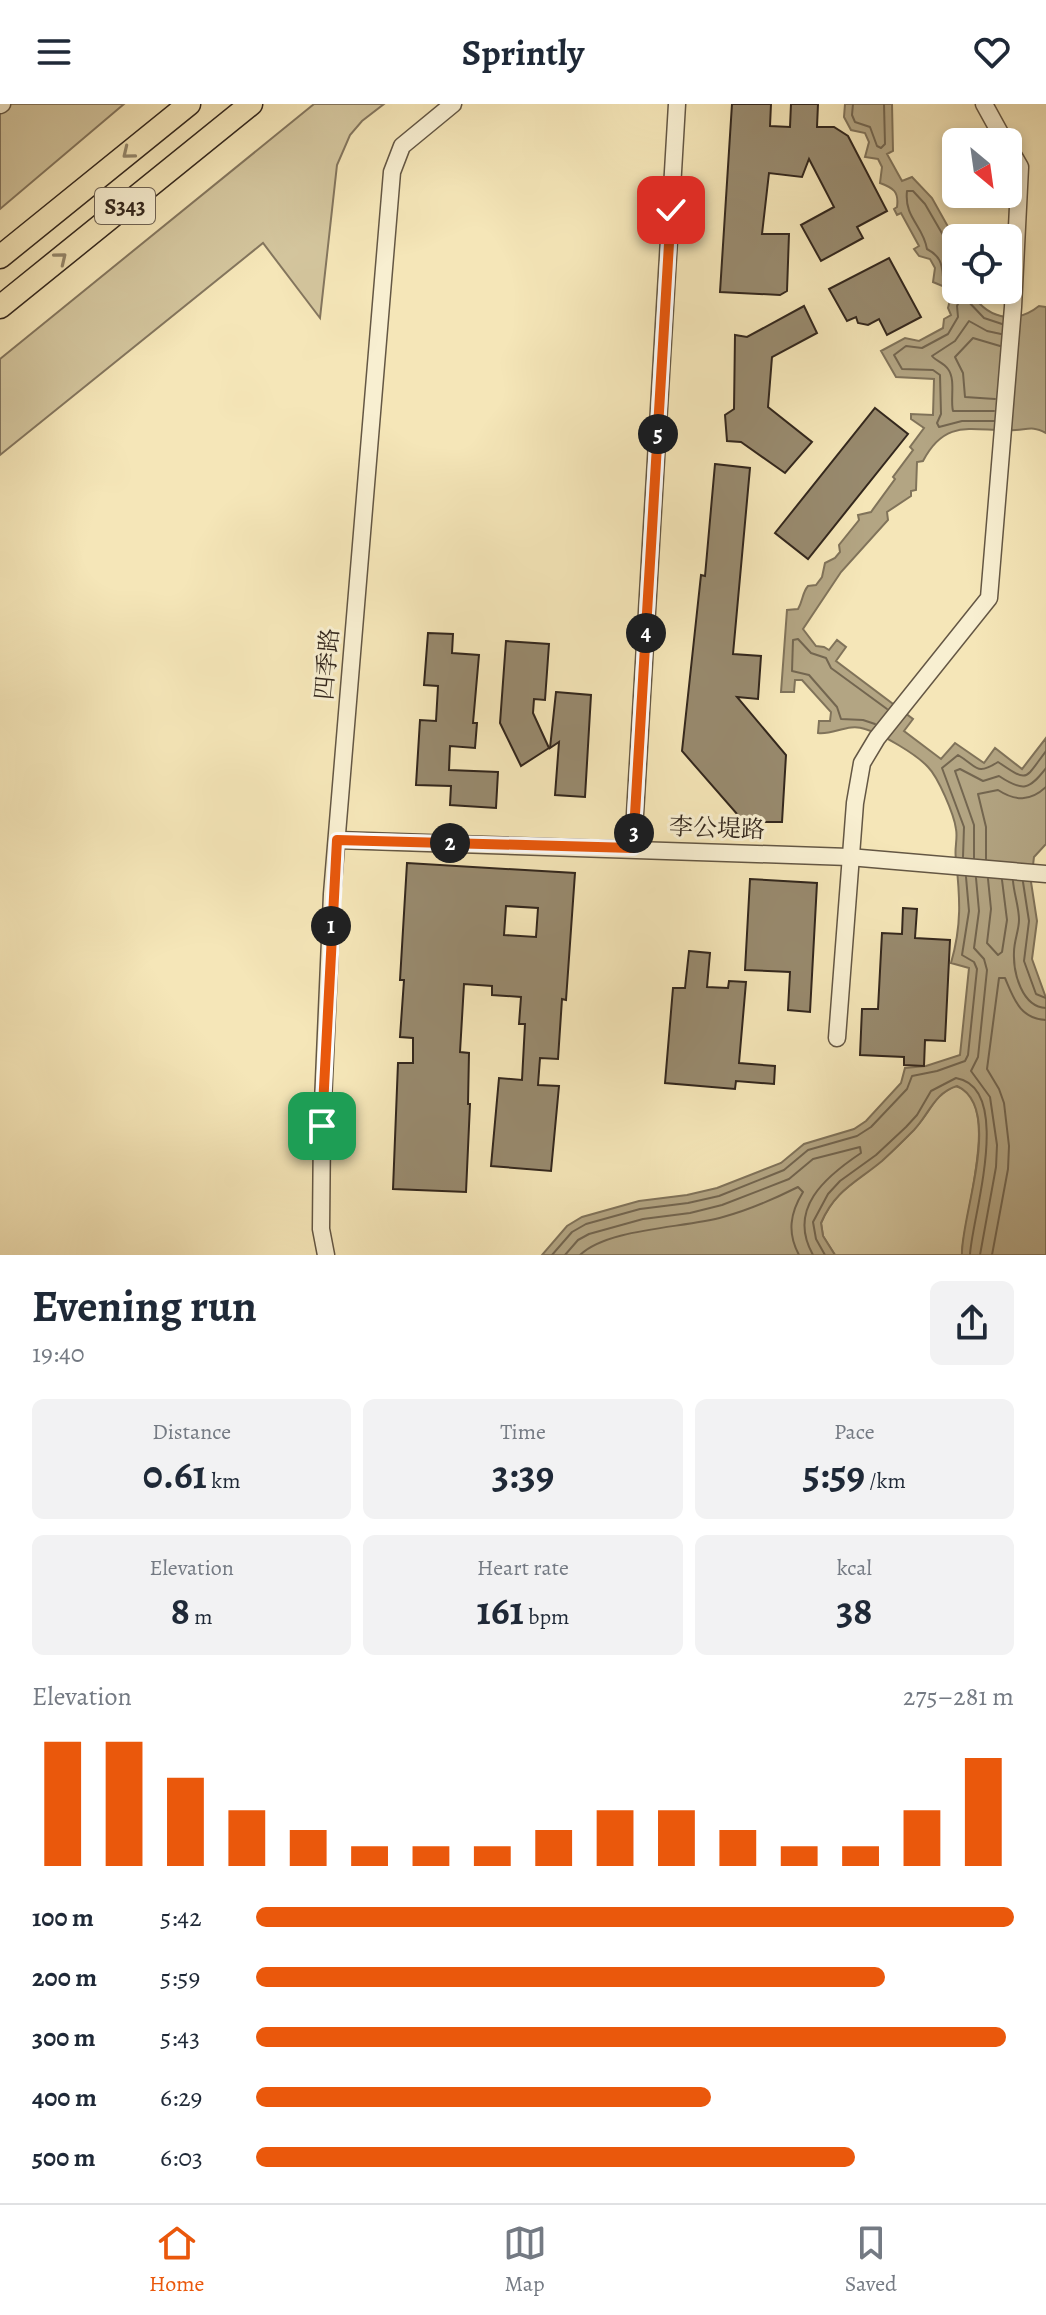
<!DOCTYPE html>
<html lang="en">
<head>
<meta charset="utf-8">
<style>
  :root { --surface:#fff; --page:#f2f2f3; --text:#1f2937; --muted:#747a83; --line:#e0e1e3; --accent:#ea580c }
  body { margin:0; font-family:Alegreya,"Noto Serif SC",serif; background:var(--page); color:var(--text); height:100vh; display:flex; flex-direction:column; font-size:30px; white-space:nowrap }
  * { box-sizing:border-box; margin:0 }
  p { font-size:26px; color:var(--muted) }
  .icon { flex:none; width:44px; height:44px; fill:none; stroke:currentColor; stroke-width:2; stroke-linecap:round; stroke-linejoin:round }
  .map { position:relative; height:1151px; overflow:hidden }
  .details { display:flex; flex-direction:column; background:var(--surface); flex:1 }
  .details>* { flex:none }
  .needle { width:52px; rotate:151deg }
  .tools { position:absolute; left:942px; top:24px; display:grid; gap:16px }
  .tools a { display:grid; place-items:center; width:80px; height:80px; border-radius:12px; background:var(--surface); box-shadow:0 4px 12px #0003; font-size:40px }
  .pin { position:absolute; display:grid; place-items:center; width:68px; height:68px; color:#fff; margin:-34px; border-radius:16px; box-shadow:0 4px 12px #0006 }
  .km { position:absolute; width:40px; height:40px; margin:-20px; border-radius:50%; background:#222; color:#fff; font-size:22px; line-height:40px; text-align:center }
  .round { display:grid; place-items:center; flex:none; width:84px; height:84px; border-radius:12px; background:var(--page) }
  .summary { display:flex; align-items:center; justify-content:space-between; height:136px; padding:0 32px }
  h1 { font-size:44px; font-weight:700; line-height:60px }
  .stats { display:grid; grid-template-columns:repeat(3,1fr); gap:12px; height:136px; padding:8px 32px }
  .stats div { display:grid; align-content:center; border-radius:12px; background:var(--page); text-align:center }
  .stats b { font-size:40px; font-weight:700 }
  .stats small { font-size:22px; font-weight:400 }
  .stats p { font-size:22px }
  .chart { height:224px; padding:16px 32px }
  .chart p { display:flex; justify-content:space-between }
  .chart svg { width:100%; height:144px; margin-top:8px; stroke:var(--accent); stroke-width:6 }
  ul { padding:0 32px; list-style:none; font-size:26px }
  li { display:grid; grid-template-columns:128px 96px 1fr; align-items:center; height:60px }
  li i { height:20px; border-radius:10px; background:var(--accent) }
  header { display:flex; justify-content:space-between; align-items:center; height:104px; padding:0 32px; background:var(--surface); font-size:36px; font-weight:700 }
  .tabs { display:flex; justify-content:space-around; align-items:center; height:112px; border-top:2px solid var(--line); background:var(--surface); font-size:22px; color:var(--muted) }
  .tabs a { display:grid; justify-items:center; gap:4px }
  .tabs .selected { color:var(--accent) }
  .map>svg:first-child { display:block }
</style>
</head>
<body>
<header><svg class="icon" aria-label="menu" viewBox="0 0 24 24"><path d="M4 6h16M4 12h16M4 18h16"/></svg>Sprintly<svg class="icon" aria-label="heart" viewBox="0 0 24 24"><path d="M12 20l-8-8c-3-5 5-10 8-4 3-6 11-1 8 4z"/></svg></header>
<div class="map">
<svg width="1046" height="1151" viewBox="0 0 1046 1151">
  <rect width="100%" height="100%" fill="#f5e6b8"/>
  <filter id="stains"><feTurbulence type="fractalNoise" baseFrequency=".0025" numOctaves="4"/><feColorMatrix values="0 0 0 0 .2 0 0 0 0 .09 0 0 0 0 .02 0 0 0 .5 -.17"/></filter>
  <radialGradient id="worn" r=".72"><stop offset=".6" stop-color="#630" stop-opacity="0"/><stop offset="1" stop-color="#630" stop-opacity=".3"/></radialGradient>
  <!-- green -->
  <g fill="#d4c69e" stroke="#84765e" stroke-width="2">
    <polygon points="0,0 124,0 0,105"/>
    <polygon points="314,0 384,0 362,17 350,31 337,61 320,214 263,139 0,351 0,255"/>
    <path d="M955,982C1005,993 961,1120 962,1151H835L823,1132L821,1119C835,1086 856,1078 881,1057C894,1046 906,1034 917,1022C931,1007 934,991 955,982Z"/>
  </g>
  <!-- water -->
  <path fill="#b3a583" stroke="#80735a" stroke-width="2" d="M845,0H892L893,47L887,50L902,77L912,73L932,94L956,137V186H970C985,214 1014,222 1039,202L1046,203V329C1033,322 1029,325 1016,326C976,329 947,311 923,357L917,358L916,386L911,387V392L887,408L888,416L841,468L803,525L816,542L824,543L829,546L837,536L846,543L836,557L913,615L904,627L941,655L955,639L984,659L995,644L1022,665L1046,634V740L1034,753L1031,778L1037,817L1032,855L1046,894V1151H962C960,1114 1005,1004 957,982C934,989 929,1010 914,1026C904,1036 893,1047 882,1057C857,1078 835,1086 821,1119L823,1132L835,1151H542L567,1122L582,1113L639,1097L687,1091L717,1084L781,1059L804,1040L854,1025L866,1017L901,979L905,964L926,962L960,951L969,864L951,859C962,821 960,794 956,755C954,745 958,735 956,725C954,710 938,673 928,663C916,650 882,630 865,625C848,619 834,631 818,629L819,617H830L831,608L802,576H795L794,588H781L787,506L798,505C803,497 802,489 808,482L816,481L822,473L825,459L835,454L840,448L839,441L859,416L858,411L871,408L895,375L893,373L913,346L910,343L924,324L911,315V310L933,311L934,275L896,273L881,247L905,234L919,237L943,224L944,215L951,211L948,204L951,192L945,183L933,178L935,164L930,155L919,152L914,145L919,142L901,109L897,111L894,105L897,103C899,88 894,84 880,79L882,63L878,55L865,53L869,38L865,29L851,26L844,13Z"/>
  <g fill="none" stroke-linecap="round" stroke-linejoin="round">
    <!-- shore -->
    <g stroke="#736650" stroke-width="2">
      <polyline points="853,0 852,11 855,18 870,23 877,42 881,44 885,40 884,0"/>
      <path d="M956,142L947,138L925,100L913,87H907C904,114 923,121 927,145C940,152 942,159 943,173L956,185"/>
      <polyline points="995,295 965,293 963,269 955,253 973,234 1000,242"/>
      <path d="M994,307H953C950,295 956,276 948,265C944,259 936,257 932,252L955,237L969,217L987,227L1001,230"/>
      <polyline points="994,317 962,317 939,323 937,319 941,310 940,271 933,266 902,265 894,251 906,242 922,244 948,230 958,213 957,202 961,193 965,194 984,214 1002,220"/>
      <polyline points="875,620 863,616 841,615 837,603 809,571 792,567 793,536 798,535 811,549 826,554 831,564 887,605"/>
      <path d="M963,753L964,723L942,664L958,651C978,663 976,672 998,658C1029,679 1024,676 1046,647"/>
      <path d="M974,754V721L955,667L960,665L983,677L999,672C1023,688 1029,686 1046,664"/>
      <path d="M986,755V723L978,690L998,686C1015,697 1030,698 1046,683"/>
      <polyline points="976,774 979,807 974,844 984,855 987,866 978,953 971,967 990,993 997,1041 996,1063 980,1151"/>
      <polyline points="988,775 991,805 987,839 998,851 1002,848 1007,816 1002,776"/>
      <path d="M1013,777C1014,790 1019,803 1019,816C1019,826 1014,837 1014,848C1013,869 1022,903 1046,904"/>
      <polyline points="1023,778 1029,817 1024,857 1036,890 1046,894"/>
      <polyline points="552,1151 572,1128 586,1120 640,1105 688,1099 719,1092 784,1066 808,1046 857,1032 871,1023 907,985 912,972 937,967 965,957 968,951 977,865 974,858 962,851 969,807 966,773"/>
      <path d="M565,1151L578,1136L589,1130L643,1115L690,1109L722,1101L789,1075L813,1055L860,1043L861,1049C825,1073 787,1105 813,1151"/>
      <path d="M580,1151C608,1124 685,1124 723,1113C749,1106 774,1095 798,1083L803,1088C790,1109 787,1129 799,1151"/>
      <path d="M825,1151L816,1135L813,1118L828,1090L840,1077L876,1051L906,1023L917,1011L931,987L956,974C1015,984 971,1117 970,1151"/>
      <path d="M992,1151L1008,1065L1009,1042L1004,999L999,985L987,965L999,874H1005C1014,895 1020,915 1046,916"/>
    </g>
  </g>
  <!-- building -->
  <g fill="#988a6e" stroke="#33271d" stroke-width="2" fill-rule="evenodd">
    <polygon points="732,0 771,0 770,22 790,23 791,0 818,0 817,23 834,23 848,32 887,107 857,123 863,134 821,157 801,121 834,103 809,55 802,73 769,69 762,130 789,130 787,187 780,191 720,188"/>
    <polygon points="889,154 921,213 887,231 879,215 868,221 858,219 856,213 847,217 829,185"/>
    <polygon points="804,202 817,229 772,253 768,303 812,338 785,369 741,338 727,337 725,311 734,305 735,231 747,233"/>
    <polygon points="875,304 908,330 808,455 775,429"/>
    <polygon points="715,360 750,364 733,550 761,552 758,595 737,593 786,651 782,718 744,718 682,647 701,471 705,472"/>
    <polygon points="428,529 453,530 452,549 479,551 473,619 477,619 475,644 450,642 449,666 498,668 496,704 450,701 451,682 416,681 420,616 436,617 438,582 424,581"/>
    <polygon points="506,537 549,540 545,596 534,595 533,609 549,644 521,662 500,619"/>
    <polygon points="556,588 591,591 585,693 555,691 559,638 550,644"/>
    <path d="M407,759L575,769L566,896L562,895L558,955L540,954L538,981L559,982L551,1067L491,1062L499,974L522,976L525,920H519L521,893L492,891V882L464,880L460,948L469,949L468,1000H470L466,1088L393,1085L398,959H413V934L400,933L404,876H400ZM506,802L538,804L536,833L504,831Z"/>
    <polygon points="750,775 817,779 810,908 788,906 790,868 745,866"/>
    <polygon points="903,804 917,805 915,834 950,836 945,937 925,936 924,962 904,961 904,953 860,951 862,905 878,905 882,829 902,830"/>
    <polygon points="689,847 710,849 707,883 728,884 729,877 746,878 739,959 775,962 774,980 736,977 735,985 665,979 673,884 685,884"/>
  </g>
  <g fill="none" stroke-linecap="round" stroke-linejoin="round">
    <!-- minor casing -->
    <g stroke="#645744" stroke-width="19">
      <g id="minor">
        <polyline points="984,0 1005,38"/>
        <polyline points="0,1 2,0"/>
        <polyline points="337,736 849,753 1046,770"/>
        <polyline points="633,744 677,0"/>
        <polyline points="837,934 855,699 862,659 877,634 989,494 1013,203 1020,63 1008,42"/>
        <polyline points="326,1151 321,1125 322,1022 332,790 392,68 402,42 453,0"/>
      </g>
    </g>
    <!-- major casing -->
    <g stroke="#33271d" stroke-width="25">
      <g id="major">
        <polyline points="0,153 189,0"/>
        <polyline points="0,203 251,0"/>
      </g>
    </g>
    <!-- minor -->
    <use href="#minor" stroke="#f8efd1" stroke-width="16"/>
    <!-- major -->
    <use href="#major" stroke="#f5e6b8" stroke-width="22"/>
  </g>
  <!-- one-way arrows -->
  <defs><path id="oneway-chevron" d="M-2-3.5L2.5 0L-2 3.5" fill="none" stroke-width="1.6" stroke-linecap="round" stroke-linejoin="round" transform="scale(2)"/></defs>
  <g stroke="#94866a">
    <use href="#oneway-chevron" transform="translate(128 49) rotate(141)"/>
    <use href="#oneway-chevron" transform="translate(61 154) rotate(-39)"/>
  </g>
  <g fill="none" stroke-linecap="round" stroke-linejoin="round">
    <!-- route casing -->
    <g stroke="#fff" stroke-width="16">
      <polyline id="route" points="322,1022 337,736 633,744 671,106"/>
    </g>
    <!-- route -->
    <use href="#route" stroke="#ea580c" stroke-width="10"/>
  </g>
  <g text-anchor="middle" stroke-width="6" stroke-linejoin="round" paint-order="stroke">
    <!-- shield labels -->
    <rect fill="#f8efd1" stroke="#6e6353" stroke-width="2" x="95" y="84" width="60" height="36" rx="6"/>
    <g font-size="22" font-weight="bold" fill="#33271d">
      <text x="125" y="110">S343</text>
    </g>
    <!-- street labels -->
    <g font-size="24" fill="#33271d" stroke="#f8efd1">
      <text transform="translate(327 560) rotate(-85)" y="8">四季路</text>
      <text transform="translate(717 724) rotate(2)" y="8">李公堤路</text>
    </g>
  </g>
  <rect width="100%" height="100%" filter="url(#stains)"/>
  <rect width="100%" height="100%" fill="url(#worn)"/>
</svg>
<div class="tools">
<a><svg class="needle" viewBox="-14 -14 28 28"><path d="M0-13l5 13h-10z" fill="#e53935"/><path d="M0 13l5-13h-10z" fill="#747a83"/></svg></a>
<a><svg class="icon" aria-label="locate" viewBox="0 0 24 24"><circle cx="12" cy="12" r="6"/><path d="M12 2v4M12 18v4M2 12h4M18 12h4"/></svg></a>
</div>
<div class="pin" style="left:322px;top:1022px;background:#1e9e55"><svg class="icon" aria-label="arrive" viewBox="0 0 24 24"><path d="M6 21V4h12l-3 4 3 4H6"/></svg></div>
<div class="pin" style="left:671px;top:106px;background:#d93025"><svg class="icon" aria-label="check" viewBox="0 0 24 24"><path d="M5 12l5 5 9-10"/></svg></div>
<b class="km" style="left:331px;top:822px">1</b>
<b class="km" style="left:450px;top:739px">2</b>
<b class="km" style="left:634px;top:729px">3</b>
<b class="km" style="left:646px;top:529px">4</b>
<b class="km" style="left:658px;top:330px">5</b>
</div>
<section class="details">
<div class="summary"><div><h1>Evening run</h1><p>19:40</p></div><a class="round"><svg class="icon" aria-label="share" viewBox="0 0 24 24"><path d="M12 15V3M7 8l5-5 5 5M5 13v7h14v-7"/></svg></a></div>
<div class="stats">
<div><p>Distance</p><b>0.61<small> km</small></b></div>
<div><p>Time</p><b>3:39</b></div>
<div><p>Pace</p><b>5:59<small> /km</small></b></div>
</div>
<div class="stats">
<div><p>Elevation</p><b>8<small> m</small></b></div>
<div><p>Heart rate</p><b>161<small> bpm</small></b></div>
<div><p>kcal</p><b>38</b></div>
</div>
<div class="chart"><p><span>Elevation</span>275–281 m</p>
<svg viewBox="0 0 160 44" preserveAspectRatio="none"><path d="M5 44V6M15 44V6M25 44V17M35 44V27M45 44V33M55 44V38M65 44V38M75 44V38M85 44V33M95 44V27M105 44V27M115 44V33M125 44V38M135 44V38M145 44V27M155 44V11"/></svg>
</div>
<ul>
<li><b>100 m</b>5:42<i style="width:100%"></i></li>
<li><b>200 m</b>5:59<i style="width:83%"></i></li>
<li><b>300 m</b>5:43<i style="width:99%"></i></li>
<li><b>400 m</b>6:29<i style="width:60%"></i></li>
<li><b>500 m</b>6:03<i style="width:79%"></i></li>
</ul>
</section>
<nav class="tabs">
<a class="selected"><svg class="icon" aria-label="home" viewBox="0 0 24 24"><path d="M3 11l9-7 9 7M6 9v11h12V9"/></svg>Home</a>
<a><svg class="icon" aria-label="map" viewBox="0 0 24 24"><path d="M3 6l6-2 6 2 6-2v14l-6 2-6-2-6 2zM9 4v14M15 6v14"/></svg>Map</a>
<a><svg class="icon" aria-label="saved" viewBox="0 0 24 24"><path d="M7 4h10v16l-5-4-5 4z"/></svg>Saved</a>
</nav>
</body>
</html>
